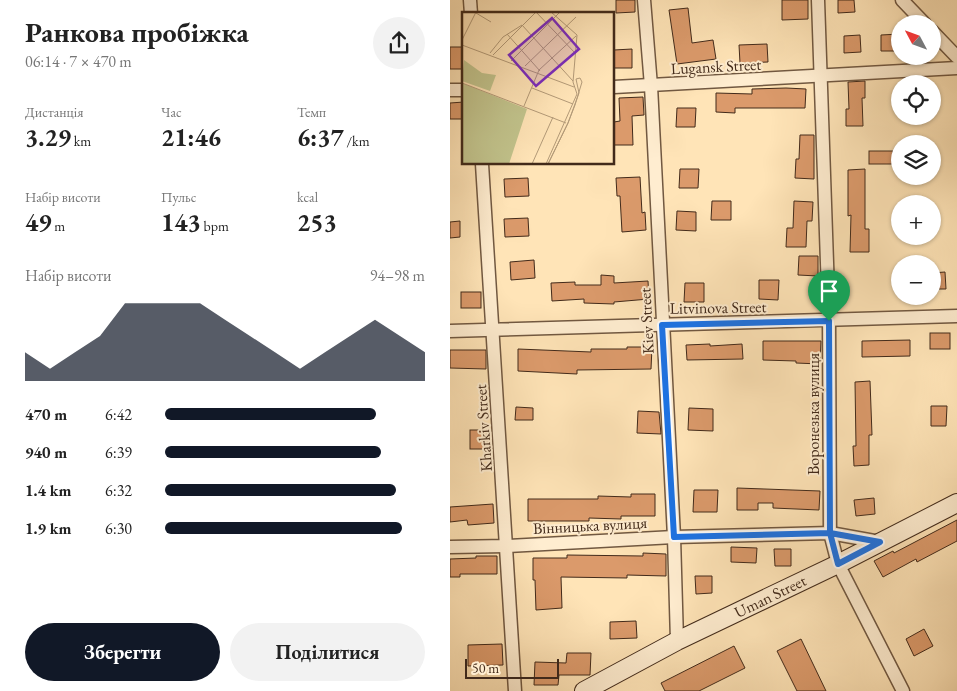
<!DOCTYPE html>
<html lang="uk">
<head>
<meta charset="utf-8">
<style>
  :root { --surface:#fff; --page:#f2f2f2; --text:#222; --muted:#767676; --accent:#111827 }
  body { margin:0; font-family:"EB Garamond",serif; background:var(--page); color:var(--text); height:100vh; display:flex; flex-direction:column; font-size:19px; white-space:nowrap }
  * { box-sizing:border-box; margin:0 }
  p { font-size:16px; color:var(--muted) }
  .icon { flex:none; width:28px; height:28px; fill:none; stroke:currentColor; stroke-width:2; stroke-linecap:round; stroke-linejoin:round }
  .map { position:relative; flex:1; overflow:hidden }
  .side { display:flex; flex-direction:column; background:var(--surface); width:450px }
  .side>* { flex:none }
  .needle { width:32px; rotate:311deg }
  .buttons { position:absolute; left:441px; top:15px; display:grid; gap:10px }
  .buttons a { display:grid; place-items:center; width:50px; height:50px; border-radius:50%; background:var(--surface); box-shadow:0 1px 4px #0004; font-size:25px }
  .scale { position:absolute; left:15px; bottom:12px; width:94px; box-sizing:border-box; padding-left:5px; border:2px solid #422a1a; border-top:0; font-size:14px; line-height:18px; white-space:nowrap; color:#422a1a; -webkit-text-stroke:4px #ffedd0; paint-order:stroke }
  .pin { position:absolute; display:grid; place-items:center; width:42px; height:42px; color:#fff; margin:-51px -21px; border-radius:50% 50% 50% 0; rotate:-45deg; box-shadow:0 0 5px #0007 }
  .pin .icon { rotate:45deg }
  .round { display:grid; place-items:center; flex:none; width:52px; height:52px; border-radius:26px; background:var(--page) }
  .headline { display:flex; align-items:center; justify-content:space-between; height:85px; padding:0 25px }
  h1 { font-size:28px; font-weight:700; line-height:38px }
  .metrics { display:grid; grid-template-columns:repeat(3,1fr); gap:8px; height:85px; padding:5px 25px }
  .metrics div { display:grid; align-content:center }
  .metrics b { font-size:25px; font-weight:700 }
  .metrics small { font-size:14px; font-weight:400 }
  .metrics p { font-size:14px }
  .chart { height:140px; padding:10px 25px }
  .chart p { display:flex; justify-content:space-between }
  .chart svg { width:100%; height:90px; margin-top:5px; fill:var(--accent); opacity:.7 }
  .primary-button { display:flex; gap:10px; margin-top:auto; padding:10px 25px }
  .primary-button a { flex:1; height:58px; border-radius:30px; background:var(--accent); color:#fff; font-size:20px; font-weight:700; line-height:58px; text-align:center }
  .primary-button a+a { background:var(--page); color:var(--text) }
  ul { padding:0 25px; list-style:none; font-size:16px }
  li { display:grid; grid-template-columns:80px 60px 1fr; align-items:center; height:38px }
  li i { height:12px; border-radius:6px; background:var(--accent) }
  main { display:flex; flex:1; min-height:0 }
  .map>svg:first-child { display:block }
</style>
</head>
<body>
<main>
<section class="side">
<div class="headline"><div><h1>Ранкова пробіжка</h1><p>06:14 · 7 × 470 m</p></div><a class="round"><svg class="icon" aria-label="share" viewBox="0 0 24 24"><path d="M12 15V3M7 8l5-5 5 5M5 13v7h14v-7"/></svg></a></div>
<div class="metrics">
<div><p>Дистанція</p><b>3.29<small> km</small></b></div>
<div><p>Час</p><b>21:46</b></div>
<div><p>Темп</p><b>6:37<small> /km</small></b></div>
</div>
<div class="metrics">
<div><p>Набір висоти</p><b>49<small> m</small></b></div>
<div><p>Пульс</p><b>143<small> bpm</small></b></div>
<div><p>kcal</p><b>253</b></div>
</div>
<div class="chart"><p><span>Набір висоти</span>94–98 m</p>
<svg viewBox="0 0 160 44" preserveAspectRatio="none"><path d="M0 44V30L10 38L20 30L30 22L40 6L50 6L60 6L70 6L80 14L90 22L100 30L110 38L120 30L130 22L140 14L150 22L160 30V44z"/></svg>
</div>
<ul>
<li><b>470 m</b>6:42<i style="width:81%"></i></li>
<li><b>940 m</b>6:39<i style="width:83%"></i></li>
<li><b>1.4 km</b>6:32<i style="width:89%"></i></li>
<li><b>1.9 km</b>6:30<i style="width:91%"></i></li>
</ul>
<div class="primary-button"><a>Зберегти</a><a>Поділитися</a></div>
</section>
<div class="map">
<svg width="507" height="691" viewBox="0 0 507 691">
  <rect width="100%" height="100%" fill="#ffe4b7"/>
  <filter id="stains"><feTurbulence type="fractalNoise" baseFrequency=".004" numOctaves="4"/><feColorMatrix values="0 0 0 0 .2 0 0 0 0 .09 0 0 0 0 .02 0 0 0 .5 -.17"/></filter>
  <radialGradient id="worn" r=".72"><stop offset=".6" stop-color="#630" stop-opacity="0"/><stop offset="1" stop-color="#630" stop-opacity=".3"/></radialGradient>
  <!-- building -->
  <g fill="#db9a6b" stroke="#422a1a">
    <polygon points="166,0 185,0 185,12 166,13"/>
    <polygon points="332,0 358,0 358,19 332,20"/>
    <polygon points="388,0 404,0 405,12 388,13"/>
    <polygon points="238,8 242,43 263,40 266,59 227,64 219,10"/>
    <polygon points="450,34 450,51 431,51 431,35"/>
    <polygon points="410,35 411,52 394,53 394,36"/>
    <polygon points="317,44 318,62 290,63 289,45"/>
    <rect x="0" y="47" width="14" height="22"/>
    <polygon points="182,49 182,68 164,68 164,50"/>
    <polygon points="415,81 415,98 412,98 413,126 396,126 396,109 399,109 398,82"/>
    <polygon points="336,88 356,89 355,108 285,108 285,113 266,112 266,93 302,94 302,89"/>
    <polygon points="193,97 194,115 182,116 183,145 164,145 164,122 170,121 169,98"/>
    <polygon points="14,102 14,119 0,119 0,103"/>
    <polygon points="227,108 246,108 245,127 226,127"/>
    <polygon points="350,135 364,135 364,179 345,178 346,159 349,159"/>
    <rect x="419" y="151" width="24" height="13"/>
    <polygon points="230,169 249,169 248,188 229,188"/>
    <polygon points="415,169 415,229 419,229 419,252 400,252 401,215 398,216 398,170"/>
    <polygon points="190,177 192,213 195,212 196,230 172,232 170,196 167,196 166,178"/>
    <polygon points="78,178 79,196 55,197 54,179"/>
    <polygon points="262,201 281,201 281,220 261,220"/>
    <polygon points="344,201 363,202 362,221 357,221 356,247 336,247 337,228 343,228"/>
    <polygon points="227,211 246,212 246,231 226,230"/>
    <polygon points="78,218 79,236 55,237 54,219"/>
    <polygon points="10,221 10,237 0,238 0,222"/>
    <polygon points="349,256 368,256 368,276 348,275"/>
    <polygon points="84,260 85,278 61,280 60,262"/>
    <polygon points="495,272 496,289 482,289 482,273"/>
    <polygon points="151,275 164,276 164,283 198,281 199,299 164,302 164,304 134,303 134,299 102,301 101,283 125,282 125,285 151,285"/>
    <polygon points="309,280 329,280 328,300 309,299"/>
    <polygon points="235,283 254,283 254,302 234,302"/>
    <rect x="11" y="292" width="20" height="16"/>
    <rect x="480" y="333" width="20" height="16"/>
    <polygon points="460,340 460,356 412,357 412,341"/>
    <polygon points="313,341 371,341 370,364 346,363 346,361 313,360"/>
    <polygon points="260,344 260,346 292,344 293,359 237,360 236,345"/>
    <polygon points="177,347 202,347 201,369 127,370 127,374 68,371 68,349 141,352 141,349 177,349"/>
    <polygon points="0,350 36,350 36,369 0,368"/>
    <polygon points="420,381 422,435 419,435 419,465 404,466 403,446 406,446 405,382"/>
    <polygon points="481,406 497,406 496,426 481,426"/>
    <polygon points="66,407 83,408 83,420 65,420"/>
    <polygon points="239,408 263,409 263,431 238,430"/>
    <polygon points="188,411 209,412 211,434 187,433"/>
    <rect x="20" y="430" width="17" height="19"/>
    <polygon points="287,488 370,491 369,510 323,508 323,503 308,503 308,510 287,510"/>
    <polygon points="244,490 268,490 267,512 243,512"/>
    <polygon points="181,494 205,494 205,516 171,516 171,519 139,518 139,521 78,521 78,499 148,499 148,496 181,497"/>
    <polygon points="424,498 425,514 406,516 404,500"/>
    <polygon points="43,504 44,523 18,525 17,520 0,522 0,507"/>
    <polygon points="507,520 507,541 467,562 466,559 433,577 424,561 443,551 444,553"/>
    <polygon points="281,547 307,548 306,563 281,562"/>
    <polygon points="324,549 341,549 341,566 325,566"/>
    <polygon points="193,553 216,554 216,576 177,575 177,578 111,577 112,608 86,610 85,580 83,580 83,558 117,558 117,555 193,556"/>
    <polygon points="26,556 47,556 47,574 10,574 10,577 0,577 0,559 26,558"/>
    <polygon points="245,576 262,576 262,593 246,594"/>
    <polygon points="186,621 187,638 160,639 160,622"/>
    <polygon points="474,629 483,646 464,656 456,639"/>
    <polygon points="351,639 376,691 347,691 327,651"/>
    <polygon points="52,644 53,665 18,666 18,645"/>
    <polygon points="284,646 295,668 249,691 215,691 211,683"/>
    <polygon points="117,653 141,653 140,675 109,675 108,685 84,685 85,662 116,663"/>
  </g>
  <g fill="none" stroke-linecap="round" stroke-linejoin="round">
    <!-- street casing -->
    <g stroke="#715841" stroke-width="15">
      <g id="street">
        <polyline points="20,0 21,14"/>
        <polyline points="194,0 201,86 224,537 227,641"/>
        <polyline points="368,0 379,321 380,533 388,564 453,691"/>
        <polyline points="452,0 475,24"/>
        <polyline points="482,31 507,57"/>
        <polyline points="164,87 507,68"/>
        <polyline points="0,90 14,90"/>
        <polyline points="32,164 65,691"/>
        <polyline points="0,331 507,316"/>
        <polyline points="0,547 56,546 224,537 380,533 430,542"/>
      </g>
    </g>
    <!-- secondary casing -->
    <g stroke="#422a1a" stroke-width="20">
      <polyline id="secondary" points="134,691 227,641 388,564 507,503"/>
    </g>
    <!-- street -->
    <use href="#street" stroke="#ffedd0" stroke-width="12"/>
    <!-- secondary -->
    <use href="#secondary" stroke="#ffedd0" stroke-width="18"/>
  </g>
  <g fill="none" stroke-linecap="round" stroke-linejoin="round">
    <!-- route casing -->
    <g stroke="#fff" stroke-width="10">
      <polyline id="route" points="379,321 212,325 224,537 380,533 388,564 430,542 380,533 379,321"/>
    </g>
    <!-- route -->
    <use href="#route" stroke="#1a73e8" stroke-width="6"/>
  </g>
  <g text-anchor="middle" stroke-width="4" stroke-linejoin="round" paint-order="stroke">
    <!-- street labels -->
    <g font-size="16" fill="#422a1a" stroke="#ffedd0">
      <text transform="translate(266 66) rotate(-3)" y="6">Lugansk Street</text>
      <text transform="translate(268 307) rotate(-1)" y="6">Litvinova Street</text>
      <text transform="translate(196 321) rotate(-93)" y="6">Kiev Street</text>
      <text transform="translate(363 414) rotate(-90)" y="6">Воронезька вулиця</text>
      <text transform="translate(33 428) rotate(-94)" y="6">Kharkiv Street</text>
      <text transform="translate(140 525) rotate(-3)" y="6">Вінницька вулиця</text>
      <text transform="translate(320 596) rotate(-26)" y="6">Uman Street</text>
    </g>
  </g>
  <!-- overview -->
  <g transform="translate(12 12)">
    <rect width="152" height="152" fill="#ffe4b7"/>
    <path d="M2,48L20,61L34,63L28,79L0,69ZM0,71L65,97L47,152H0Z" fill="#c2c48d"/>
    <path fill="none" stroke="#b39a78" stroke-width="1" d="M74,0L113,41M89,0L115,23M14,1L29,10M45,22L78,59M0,28L14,0M0,33L112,75M28,41L41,25L60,13L111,69M31,43L74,0M49,49L98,0M63,54L114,5M0,71L104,111M70,76L111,92M62,94L77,58L114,24M70,152L91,105M84,152L115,82L111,70L115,23M86,152L106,111L117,81L114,67L118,66L120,70L113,93L106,111L86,152"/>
    <path fill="#7b2cbf" fill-opacity="0.15" stroke="#7b2cbf" stroke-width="2.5" d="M90,6L117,37L74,74L47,43Z"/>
    <rect width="152" height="152" fill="none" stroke="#422a1a" stroke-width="2.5"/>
  </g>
  <rect width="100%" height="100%" filter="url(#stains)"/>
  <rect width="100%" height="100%" fill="url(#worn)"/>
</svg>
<div class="buttons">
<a><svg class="needle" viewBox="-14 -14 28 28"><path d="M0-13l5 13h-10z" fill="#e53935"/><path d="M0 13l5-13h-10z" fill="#767676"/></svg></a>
<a><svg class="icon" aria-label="locate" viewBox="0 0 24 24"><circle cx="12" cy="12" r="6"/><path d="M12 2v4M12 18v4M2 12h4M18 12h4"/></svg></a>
<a><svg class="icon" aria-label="layers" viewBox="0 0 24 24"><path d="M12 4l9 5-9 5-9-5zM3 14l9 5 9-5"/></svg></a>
<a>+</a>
<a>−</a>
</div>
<div class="scale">50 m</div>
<div class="pin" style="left:379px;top:321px;background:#1e9e55"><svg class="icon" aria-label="arrive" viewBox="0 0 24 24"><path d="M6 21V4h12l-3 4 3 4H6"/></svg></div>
</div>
</main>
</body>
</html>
